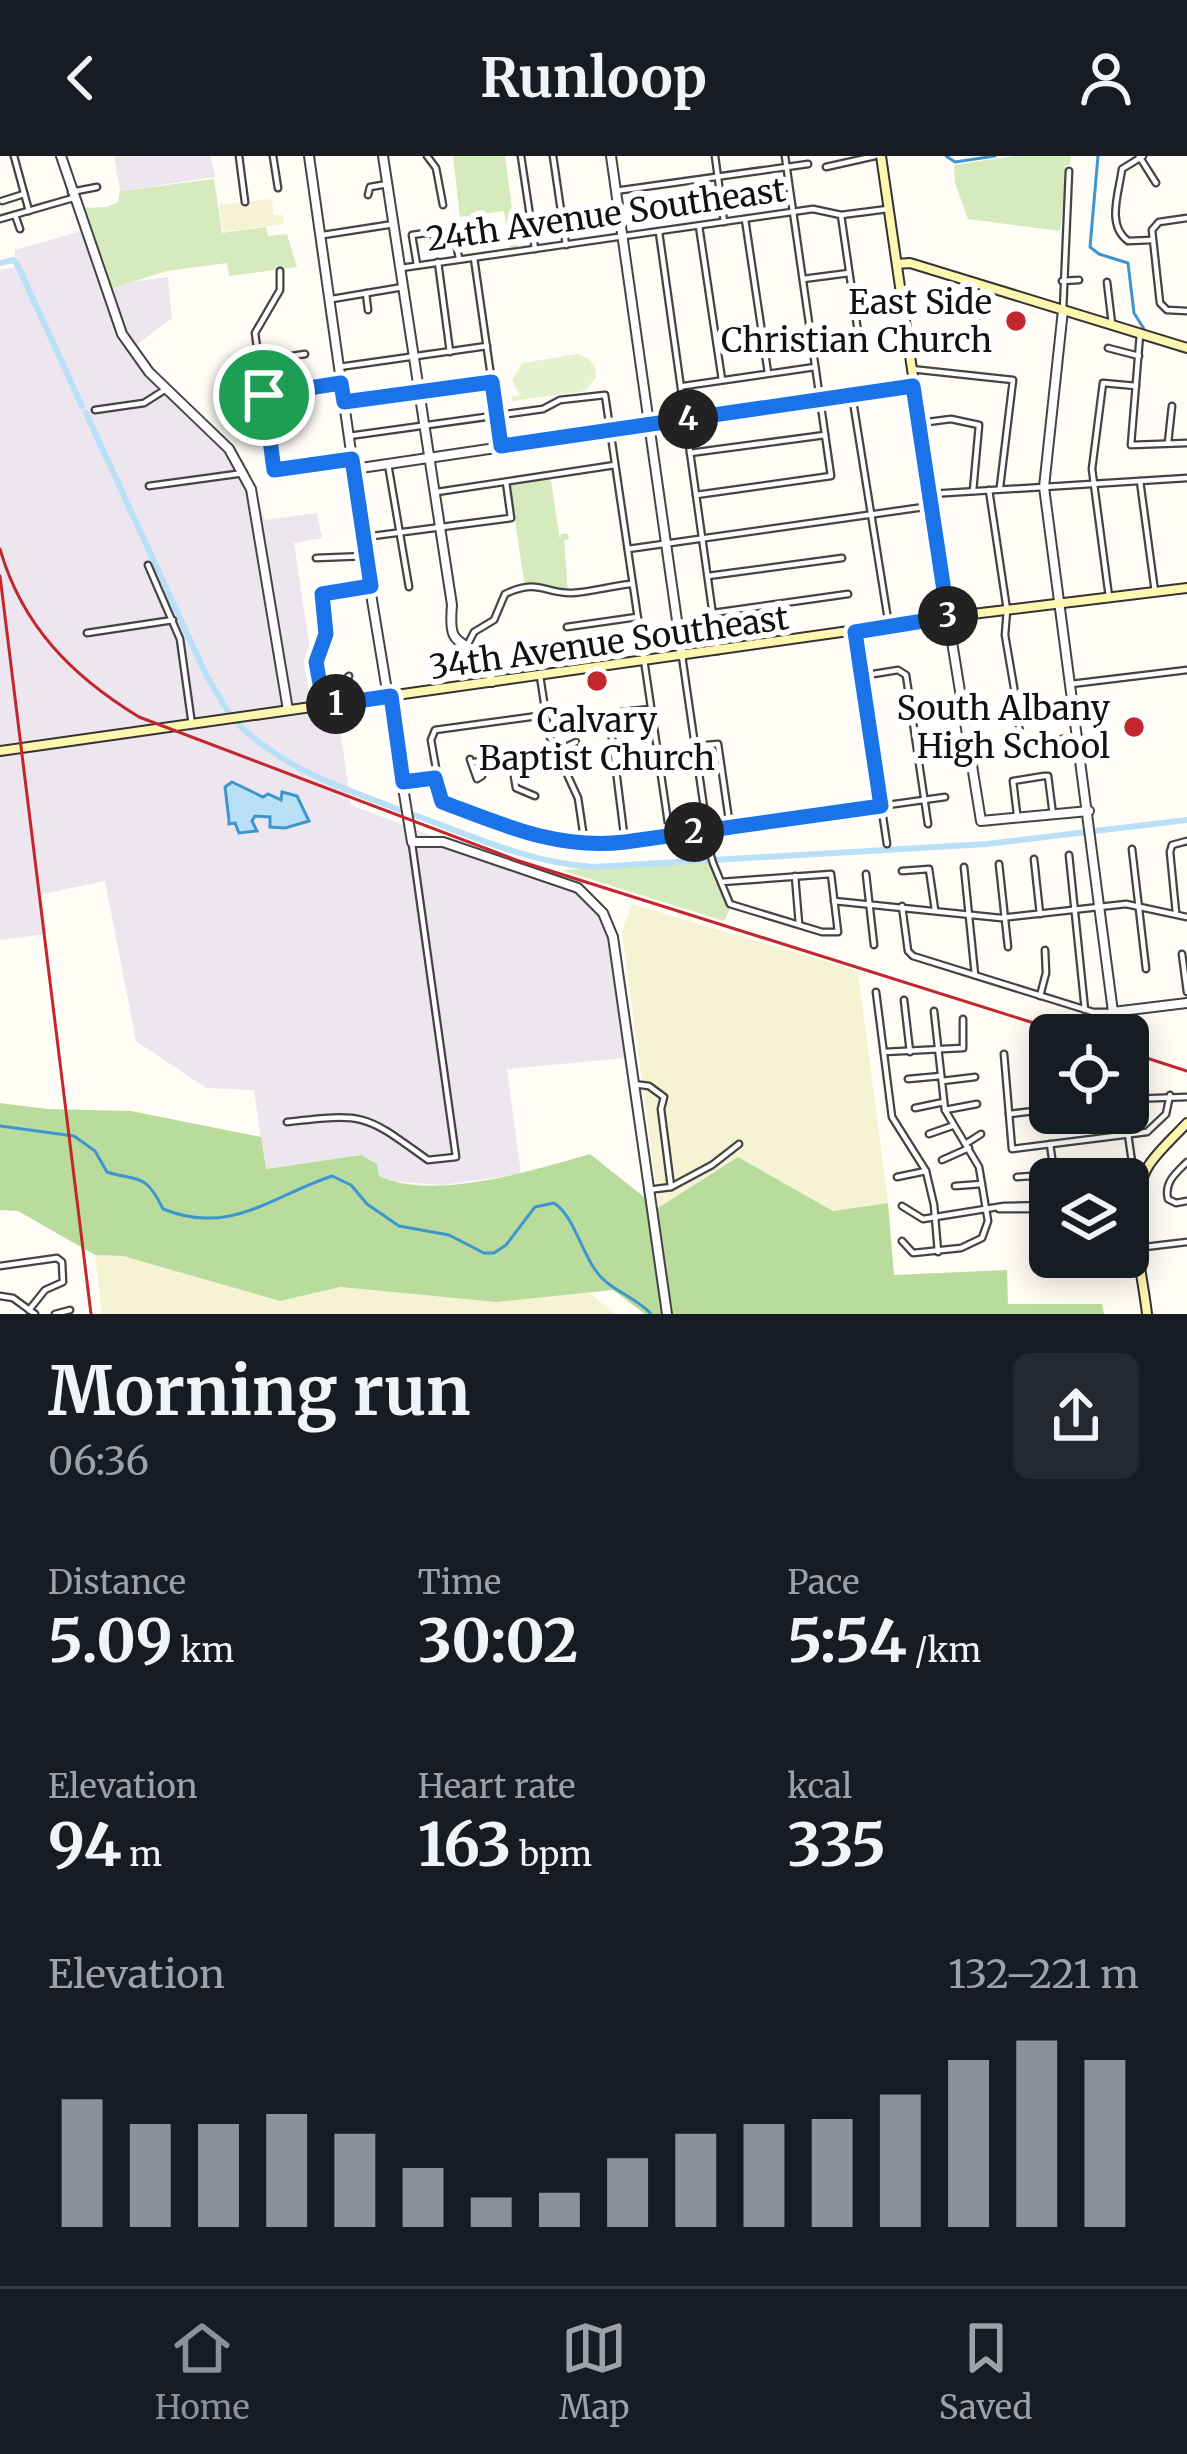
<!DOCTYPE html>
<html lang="en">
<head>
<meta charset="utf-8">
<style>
  :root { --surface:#171b24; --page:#242831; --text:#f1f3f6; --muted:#9ea1a6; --line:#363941; --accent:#8c9099 }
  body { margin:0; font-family:Merriweather,serif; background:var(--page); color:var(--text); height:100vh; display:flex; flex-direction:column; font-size:45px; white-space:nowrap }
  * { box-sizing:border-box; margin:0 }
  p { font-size:39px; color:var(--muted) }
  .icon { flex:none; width:66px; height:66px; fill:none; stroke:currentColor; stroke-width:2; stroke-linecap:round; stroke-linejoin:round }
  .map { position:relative; height:1158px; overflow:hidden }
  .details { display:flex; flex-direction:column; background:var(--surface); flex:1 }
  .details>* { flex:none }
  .buttons { position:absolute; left:1029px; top:858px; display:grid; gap:24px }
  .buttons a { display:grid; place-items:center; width:120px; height:120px; border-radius:18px; background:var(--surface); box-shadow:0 6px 30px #0003; font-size:60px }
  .pin { position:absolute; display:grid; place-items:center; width:102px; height:102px; color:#fff; margin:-51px; border:6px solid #fff; border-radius:50%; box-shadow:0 3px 12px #0007 }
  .km { position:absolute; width:60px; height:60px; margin:-30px; border-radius:50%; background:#222; color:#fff; font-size:33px; line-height:60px; text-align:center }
  .round { display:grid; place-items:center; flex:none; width:126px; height:126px; border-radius:18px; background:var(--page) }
  .head { display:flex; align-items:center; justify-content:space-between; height:204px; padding:0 48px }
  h1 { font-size:66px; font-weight:700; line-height:90px }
  .stats { display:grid; grid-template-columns:repeat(3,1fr); gap:18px; height:204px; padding:12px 48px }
  .stats div { display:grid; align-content:center }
  .stats b { font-size:60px; font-weight:700 }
  .stats small { font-size:33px; font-weight:400 }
  .stats p { font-size:33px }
  .chart { height:336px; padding:24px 48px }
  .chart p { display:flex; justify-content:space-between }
  .chart svg { width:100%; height:216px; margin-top:12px; stroke:var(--accent); stroke-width:6 }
  header { display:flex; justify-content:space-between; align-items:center; height:156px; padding:0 48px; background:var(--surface); font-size:54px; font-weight:700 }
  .tab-bar { display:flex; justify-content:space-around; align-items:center; height:168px; border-top:3px solid var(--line); background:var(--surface); font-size:33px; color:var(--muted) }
  .tab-bar a { display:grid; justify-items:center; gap:6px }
  .tab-bar .active { color:var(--accent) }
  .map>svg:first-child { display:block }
</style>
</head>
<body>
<header><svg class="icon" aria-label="back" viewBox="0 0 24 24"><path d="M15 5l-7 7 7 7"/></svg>Runloop<svg class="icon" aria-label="person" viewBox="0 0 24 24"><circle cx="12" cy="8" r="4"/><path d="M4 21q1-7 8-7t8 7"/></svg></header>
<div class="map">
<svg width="1187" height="1158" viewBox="0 0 1187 1158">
  <rect width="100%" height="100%" fill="#fffdf5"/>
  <!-- industrial -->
  <g fill="#eee6ef">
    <polygon points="114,0 211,0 215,21 120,35"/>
    <polygon points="92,72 108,129 168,121 172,162 135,190 146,207 220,277 246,308 265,364 317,357 322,382 294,387 319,553 337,552 351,649 582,737 599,751 608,770 625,902 507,913 521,1018 442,1029 389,1025 378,1020 361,999 265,1013 254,934 206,932 136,885 105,725 42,738 47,778 0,784 0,114 15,111 15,94"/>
  </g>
  <!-- farmland -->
  <g fill="#f6f3d4">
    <polygon points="272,43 274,59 283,59 284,68 223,76 219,49"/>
    <polygon points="632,748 858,815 888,1047 833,1055 738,1002 659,1052 622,776"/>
    <polygon points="95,1099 123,1100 280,1145 339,1131 496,1146 586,1134 615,1158 102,1158"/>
  </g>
  <!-- green -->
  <g fill="#d5ebbd">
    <polygon points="453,0 505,0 518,96 510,97 504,55 460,61"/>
    <polygon points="1015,0 1071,0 1070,8 1065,10 1067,19 1060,75 968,63 955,27 954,9"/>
    <polygon points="214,23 222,77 266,71 268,80 287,78 297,111 229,120 227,107 167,115 112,132 84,52 107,51 118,46 120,35"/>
    <polygon points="550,319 560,384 561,378 568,378 569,383 564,384 568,437 548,429 525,432 515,364 511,362 506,326"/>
    <polygon points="708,707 730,753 724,765 561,714"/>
  </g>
  <!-- forest -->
  <path fill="#b9dc9c" d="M0,947L47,953L131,955L261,981L266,1013L361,999L377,1008L379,1020C434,1046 534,1014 590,998L658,1052L738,1001L833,1055L888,1047L894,1119L1007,1114L1008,1148H1102L1104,1158H645L613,1134L496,1146L340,1131L280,1145L123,1100L95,1099L18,1055L0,1054Z"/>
  <!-- pitch -->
  <path fill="#e6f2cf" d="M577,198C590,201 597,208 596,222L585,235L512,245L511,241L520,239L512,224L522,207Z"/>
  <!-- water -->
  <polygon fill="#b9e0f7" stroke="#3f96cf" stroke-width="3" points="232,626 263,641 268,638 281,644 282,636 297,640 309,665 285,672 270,671 270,661 255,660 252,665 257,675 239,677 235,667 229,668 229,664 225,631"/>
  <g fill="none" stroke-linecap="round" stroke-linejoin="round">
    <!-- stream -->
    <g stroke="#3f96cf" stroke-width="3">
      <polyline points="946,0 955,6 995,0"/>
      <polyline points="1098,0 1090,91 1099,98 1128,107 1134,157 1144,173"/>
      <path d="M0,970L74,980L95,995L107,1016C139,1026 145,1016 163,1053C230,1080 270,1041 332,1020L351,1029L367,1048L399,1070L449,1079L484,1097H494L506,1089L535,1051L554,1047C574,1060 581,1095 596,1115C609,1134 636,1141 651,1158"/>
    </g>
    <!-- canal -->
    <g stroke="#b9e0f7" stroke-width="6">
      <polyline points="0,107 13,104 17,108 82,250"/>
      <polyline points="86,257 207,521 229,557"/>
      <path d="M239,569C286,614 342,632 403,655"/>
      <path d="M414,659C473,680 529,707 593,711L987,688L1187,664"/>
    </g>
    <!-- minor casing -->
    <g stroke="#444" stroke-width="9">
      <g id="minor">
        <polyline points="14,0 29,55"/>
        <polyline points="239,0 245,46"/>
        <polyline points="273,0 278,32"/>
        <polyline points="427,0 436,12 443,49"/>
        <polyline points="521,0 535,93"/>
        <polyline points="553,0 566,89"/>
        <polyline points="715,0 724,66"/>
        <polyline points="1139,0 1156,27"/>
        <path d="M1143,0L1122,13C1119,37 1106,69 1128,85L1152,84"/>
        <polyline points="826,11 875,0"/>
        <polyline points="615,35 808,8"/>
        <polyline points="71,36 97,31"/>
        <polyline points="368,39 370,31 388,28"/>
        <polyline points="2,45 24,38"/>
        <polyline points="15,59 20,73"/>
        <polyline points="841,59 859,183"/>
        <polyline points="1187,62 1159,66 1152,74 1160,147 1167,154 1187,155"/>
        <polyline points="0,63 73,42"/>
        <polyline points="745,63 768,217"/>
        <polyline points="699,70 722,224"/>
        <polyline points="433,76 436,92"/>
        <polyline points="659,76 718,495"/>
        <polyline points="323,79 394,68"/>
        <polyline points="474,102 501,290"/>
        <polyline points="438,106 450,196"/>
        <polyline points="417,109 412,79 453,73 459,102"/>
        <polyline points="401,112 813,53 841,59 888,53"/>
        <polyline points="280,115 280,134 255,177 274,314 352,303"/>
        <polyline points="803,123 849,117"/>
        <polyline points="1062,125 1079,124"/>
        <polyline points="1107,126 1112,168"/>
        <polyline points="366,137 368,154"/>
        <polyline points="332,143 403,131"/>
        <polyline points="1063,154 1069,15"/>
        <polyline points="1140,178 1131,289 1187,287"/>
        <polyline points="964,180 976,183"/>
        <polyline points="972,182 983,131"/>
        <polyline points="1108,192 1139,200"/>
        <polyline points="258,205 305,198"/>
        <polyline points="339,211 487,190"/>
        <polyline points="911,213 1013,224 1000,331"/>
        <polyline points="684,230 815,211"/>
        <polyline points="264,239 341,227"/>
        <polyline points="852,239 889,470"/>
        <polyline points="345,246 492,226"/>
        <polyline points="95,254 144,247 166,233"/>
        <polyline points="920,267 951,263 979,269 973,335"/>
        <polyline points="349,280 543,253 560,244 605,239 670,680"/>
        <polyline points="1168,287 1172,250"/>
        <polyline points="690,297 825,279"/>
        <polyline points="388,308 409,431"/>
        <polyline points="1140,325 1155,436"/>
        <polyline points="149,330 244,317"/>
        <polyline points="989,334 1007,454 1005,479 1018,555"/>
        <polyline points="437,336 615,309"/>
        <polyline points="930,338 1187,322"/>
        <polyline points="696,339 831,320 785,0"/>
        <polyline points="365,381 511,362 506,326"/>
        <polyline points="628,393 931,350"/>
        <polyline points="316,402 366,400"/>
        <polyline points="148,409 180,483 192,569"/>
        <polyline points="708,420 842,402"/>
        <polyline points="1109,441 1092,313 1103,227 1136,230"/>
        <polyline points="713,457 848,438"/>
        <polyline points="567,471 637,461"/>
        <polyline points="855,475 887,688"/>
        <polyline points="87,477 173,464"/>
        <path d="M466,492L474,476L494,464L505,438C539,422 545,438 572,437C591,436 611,430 631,428"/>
        <polyline points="682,500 711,700 713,707 730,748 822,776 838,776 831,718 721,726"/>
        <polyline points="540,520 549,579 578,642 585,689"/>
        <polyline points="861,520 898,514 906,519 928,668"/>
        <polyline points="320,527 345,524 349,520"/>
        <polyline points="1071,528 1187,514"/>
        <polyline points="324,550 317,506 326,479 322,438 369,430"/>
        <polyline points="545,559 435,574 431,584 442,646 546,683 594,690 945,641"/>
        <polyline points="1019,571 1022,588"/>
        <polyline points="695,590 718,588 730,671"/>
        <polyline points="1005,590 1079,581"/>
        <polyline points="511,602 516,632 535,640"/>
        <polyline points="470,603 477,623 482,620 480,606"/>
        <polyline points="474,606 557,595 576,586"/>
        <polyline points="405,625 435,622"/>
        <polyline points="1017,658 1013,625 1044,620 1048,620 1053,659"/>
        <polyline points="625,686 610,566 622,556 651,553"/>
        <polyline points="1132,693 1146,813"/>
        <polyline points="1069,699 1085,854"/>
        <polyline points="1034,703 1040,758"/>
        <polyline points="999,708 1008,791"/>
        <polyline points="964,711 975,819"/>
        <polyline points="902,715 929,713 935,754"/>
        <polyline points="866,718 874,789"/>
        <polyline points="795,720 799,768"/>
        <polyline points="834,745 1001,762 1126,748 1187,761"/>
        <polyline points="902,750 908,795 913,800 1093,856 1110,856"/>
        <polyline points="1176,757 1170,696 1172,689 1187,685"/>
        <polyline points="1182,798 1187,836"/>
        <polyline points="876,836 892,961 926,1015 934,1049 938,1096"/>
        <polyline points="1040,840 1046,817 1045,794"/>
        <polyline points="904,844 910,896"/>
        <polyline points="884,896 963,892 963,863"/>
        <polyline points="1004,898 1012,993 1147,976 1166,958 1170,939"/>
        <polyline points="908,923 941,920"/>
        <polyline points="1039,923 1050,922"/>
        <polyline points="942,925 975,921"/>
        <polyline points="633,928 649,930 664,941 661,953 671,1031 648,1034"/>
        <polyline points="1128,943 1187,941"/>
        <polyline points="915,952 944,946"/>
        <polyline points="945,954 977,948"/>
        <polyline points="1125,957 1133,1013"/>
        <polyline points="1009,958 1050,953"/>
        <path d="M287,966C367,957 364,958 428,1004L456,1001L412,688"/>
        <polyline points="929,978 952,970"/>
        <polyline points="967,987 981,978"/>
        <polyline points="1050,988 1054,1016"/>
        <polyline points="942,1004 969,992"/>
        <path d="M1187,1006C1176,1017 1164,1026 1168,1043L1176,1047L1187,1045"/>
        <polyline points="897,1021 926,1015"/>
        <polyline points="1017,1021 1077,1017"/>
        <polyline points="955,1030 982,1028"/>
        <polyline points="671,1031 712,1009 739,988"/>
        <polyline points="902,1050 923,1063 1004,1050 1050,1049"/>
        <polyline points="999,1053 1050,1053"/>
        <polyline points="902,1085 913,1097 961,1092 982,1082 988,1065 979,1011 945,954 934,855"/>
        <polyline points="1145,1091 1187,1086"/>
        <polyline points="0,1110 57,1102 62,1106 63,1126 45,1134 29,1154"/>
        <polyline points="0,1140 13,1142 35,1158"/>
        <polyline points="55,1158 70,1154"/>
      </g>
    </g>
    <!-- tertiary casing -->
    <g stroke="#444" stroke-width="12">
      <g id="tertiary">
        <polyline points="61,0 122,178 149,216 229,293 251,333 288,554"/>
        <polyline points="309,0 372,444 412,686 443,686 578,732 603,757 613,781 667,1158"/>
        <path d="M383,0L452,449C448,493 459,480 486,504L492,526"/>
        <polyline points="611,0 682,500"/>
        <polyline points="1063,154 1044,331 1113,856 1187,847"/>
        <polyline points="354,313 913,230"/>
        <polyline points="948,461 981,665 1089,655"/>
      </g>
    </g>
    <!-- secondary casing -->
    <g stroke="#333" stroke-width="12">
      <g id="secondary">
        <polyline points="881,0 948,461"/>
        <polyline points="897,108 910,107 1187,192"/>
        <polyline points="0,595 948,461 1187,432"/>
        <path d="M1147,1158C1142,1112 1123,1051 1149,1009C1159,994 1175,980 1187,967"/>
      </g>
    </g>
    <!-- minor -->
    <use href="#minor" stroke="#fff" stroke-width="4.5"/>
    <!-- tertiary -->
    <use href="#tertiary" stroke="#fff" stroke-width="8"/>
    <!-- secondary -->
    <use href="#secondary" stroke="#fff6b0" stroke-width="8"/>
    <!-- rail -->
    <g stroke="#c4262e" stroke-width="3">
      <path d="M0,393C22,470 72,520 139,561L516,704L1072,879"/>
      <polyline points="0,420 91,1158"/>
      <polyline points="1128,896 1187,915"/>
    </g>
  </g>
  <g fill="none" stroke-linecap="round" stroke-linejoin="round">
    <!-- route casing -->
    <g stroke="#fff" stroke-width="24">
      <path id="route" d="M492,226L501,290L913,230L948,461L855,476L881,650L625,686C558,694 503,669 442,646L435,622L403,626L391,540L324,550L316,506L326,478L322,438L371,430L352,303L274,314L264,239L341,227L344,246Z"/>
    </g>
    <!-- route -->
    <use href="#route" stroke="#1a73e8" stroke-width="15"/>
  </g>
  <!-- markers -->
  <g fill="#c4262e" stroke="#fff" stroke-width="4.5">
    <circle cx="1016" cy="165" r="12"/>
    <circle cx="597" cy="525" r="12"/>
    <circle cx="1134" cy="571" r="12"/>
  </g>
  <g text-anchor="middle" stroke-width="12" stroke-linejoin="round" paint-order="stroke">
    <!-- street labels -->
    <g font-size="33" fill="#111" stroke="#fff">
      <text transform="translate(606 58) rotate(-8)" y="12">24th Avenue Southeast</text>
      <text transform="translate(609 486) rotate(-8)" y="12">34th Avenue Southeast</text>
    </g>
    <!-- poi labels -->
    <g font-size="33" fill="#111" stroke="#fff" text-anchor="end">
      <text x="992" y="158">East Side<tspan x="992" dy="38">Christian Church</tspan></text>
      <text x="1110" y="564">South Albany<tspan x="1110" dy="38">High School</tspan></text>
      <text x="597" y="576" text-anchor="middle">Calvary<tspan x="597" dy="38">Baptist Church</tspan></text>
    </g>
  </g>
</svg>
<div class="buttons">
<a><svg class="icon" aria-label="locate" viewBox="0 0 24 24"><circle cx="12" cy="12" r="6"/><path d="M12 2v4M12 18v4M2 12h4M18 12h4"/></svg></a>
<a><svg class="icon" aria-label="layers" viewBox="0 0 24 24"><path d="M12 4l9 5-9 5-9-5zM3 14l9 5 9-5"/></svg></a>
</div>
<div class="pin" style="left:264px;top:239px;background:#1e9e55"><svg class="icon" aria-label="arrive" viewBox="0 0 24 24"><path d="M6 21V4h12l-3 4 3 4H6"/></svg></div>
<b class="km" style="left:336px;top:548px">1</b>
<b class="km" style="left:694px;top:676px">2</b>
<b class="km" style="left:948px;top:460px">3</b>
<b class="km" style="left:688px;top:263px">4</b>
</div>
<section class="details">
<div class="head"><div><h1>Morning run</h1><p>06:36</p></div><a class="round"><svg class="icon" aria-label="share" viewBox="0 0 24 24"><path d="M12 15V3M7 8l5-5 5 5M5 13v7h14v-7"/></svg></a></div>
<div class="stats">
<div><p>Distance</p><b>5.09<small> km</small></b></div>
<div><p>Time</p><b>30:02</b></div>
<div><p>Pace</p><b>5:54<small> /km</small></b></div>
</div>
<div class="stats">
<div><p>Elevation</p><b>94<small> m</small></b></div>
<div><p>Heart rate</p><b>163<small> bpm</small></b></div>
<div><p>kcal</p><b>335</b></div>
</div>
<div class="chart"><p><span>Elevation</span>132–221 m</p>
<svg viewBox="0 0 160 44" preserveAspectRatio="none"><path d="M5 44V18M15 44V23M25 44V23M35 44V21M45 44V25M55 44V32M65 44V38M75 44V37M85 44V30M95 44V25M105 44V23M115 44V22M125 44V17M135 44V10M145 44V6M155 44V10"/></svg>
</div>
</section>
<nav class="tab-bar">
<a class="active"><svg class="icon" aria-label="home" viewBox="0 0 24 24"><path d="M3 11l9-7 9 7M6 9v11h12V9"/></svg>Home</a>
<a><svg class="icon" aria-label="map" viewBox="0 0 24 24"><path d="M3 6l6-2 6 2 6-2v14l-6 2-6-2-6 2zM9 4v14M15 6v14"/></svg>Map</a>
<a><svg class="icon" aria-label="saved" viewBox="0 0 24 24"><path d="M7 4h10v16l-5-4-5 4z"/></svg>Saved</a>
</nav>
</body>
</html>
